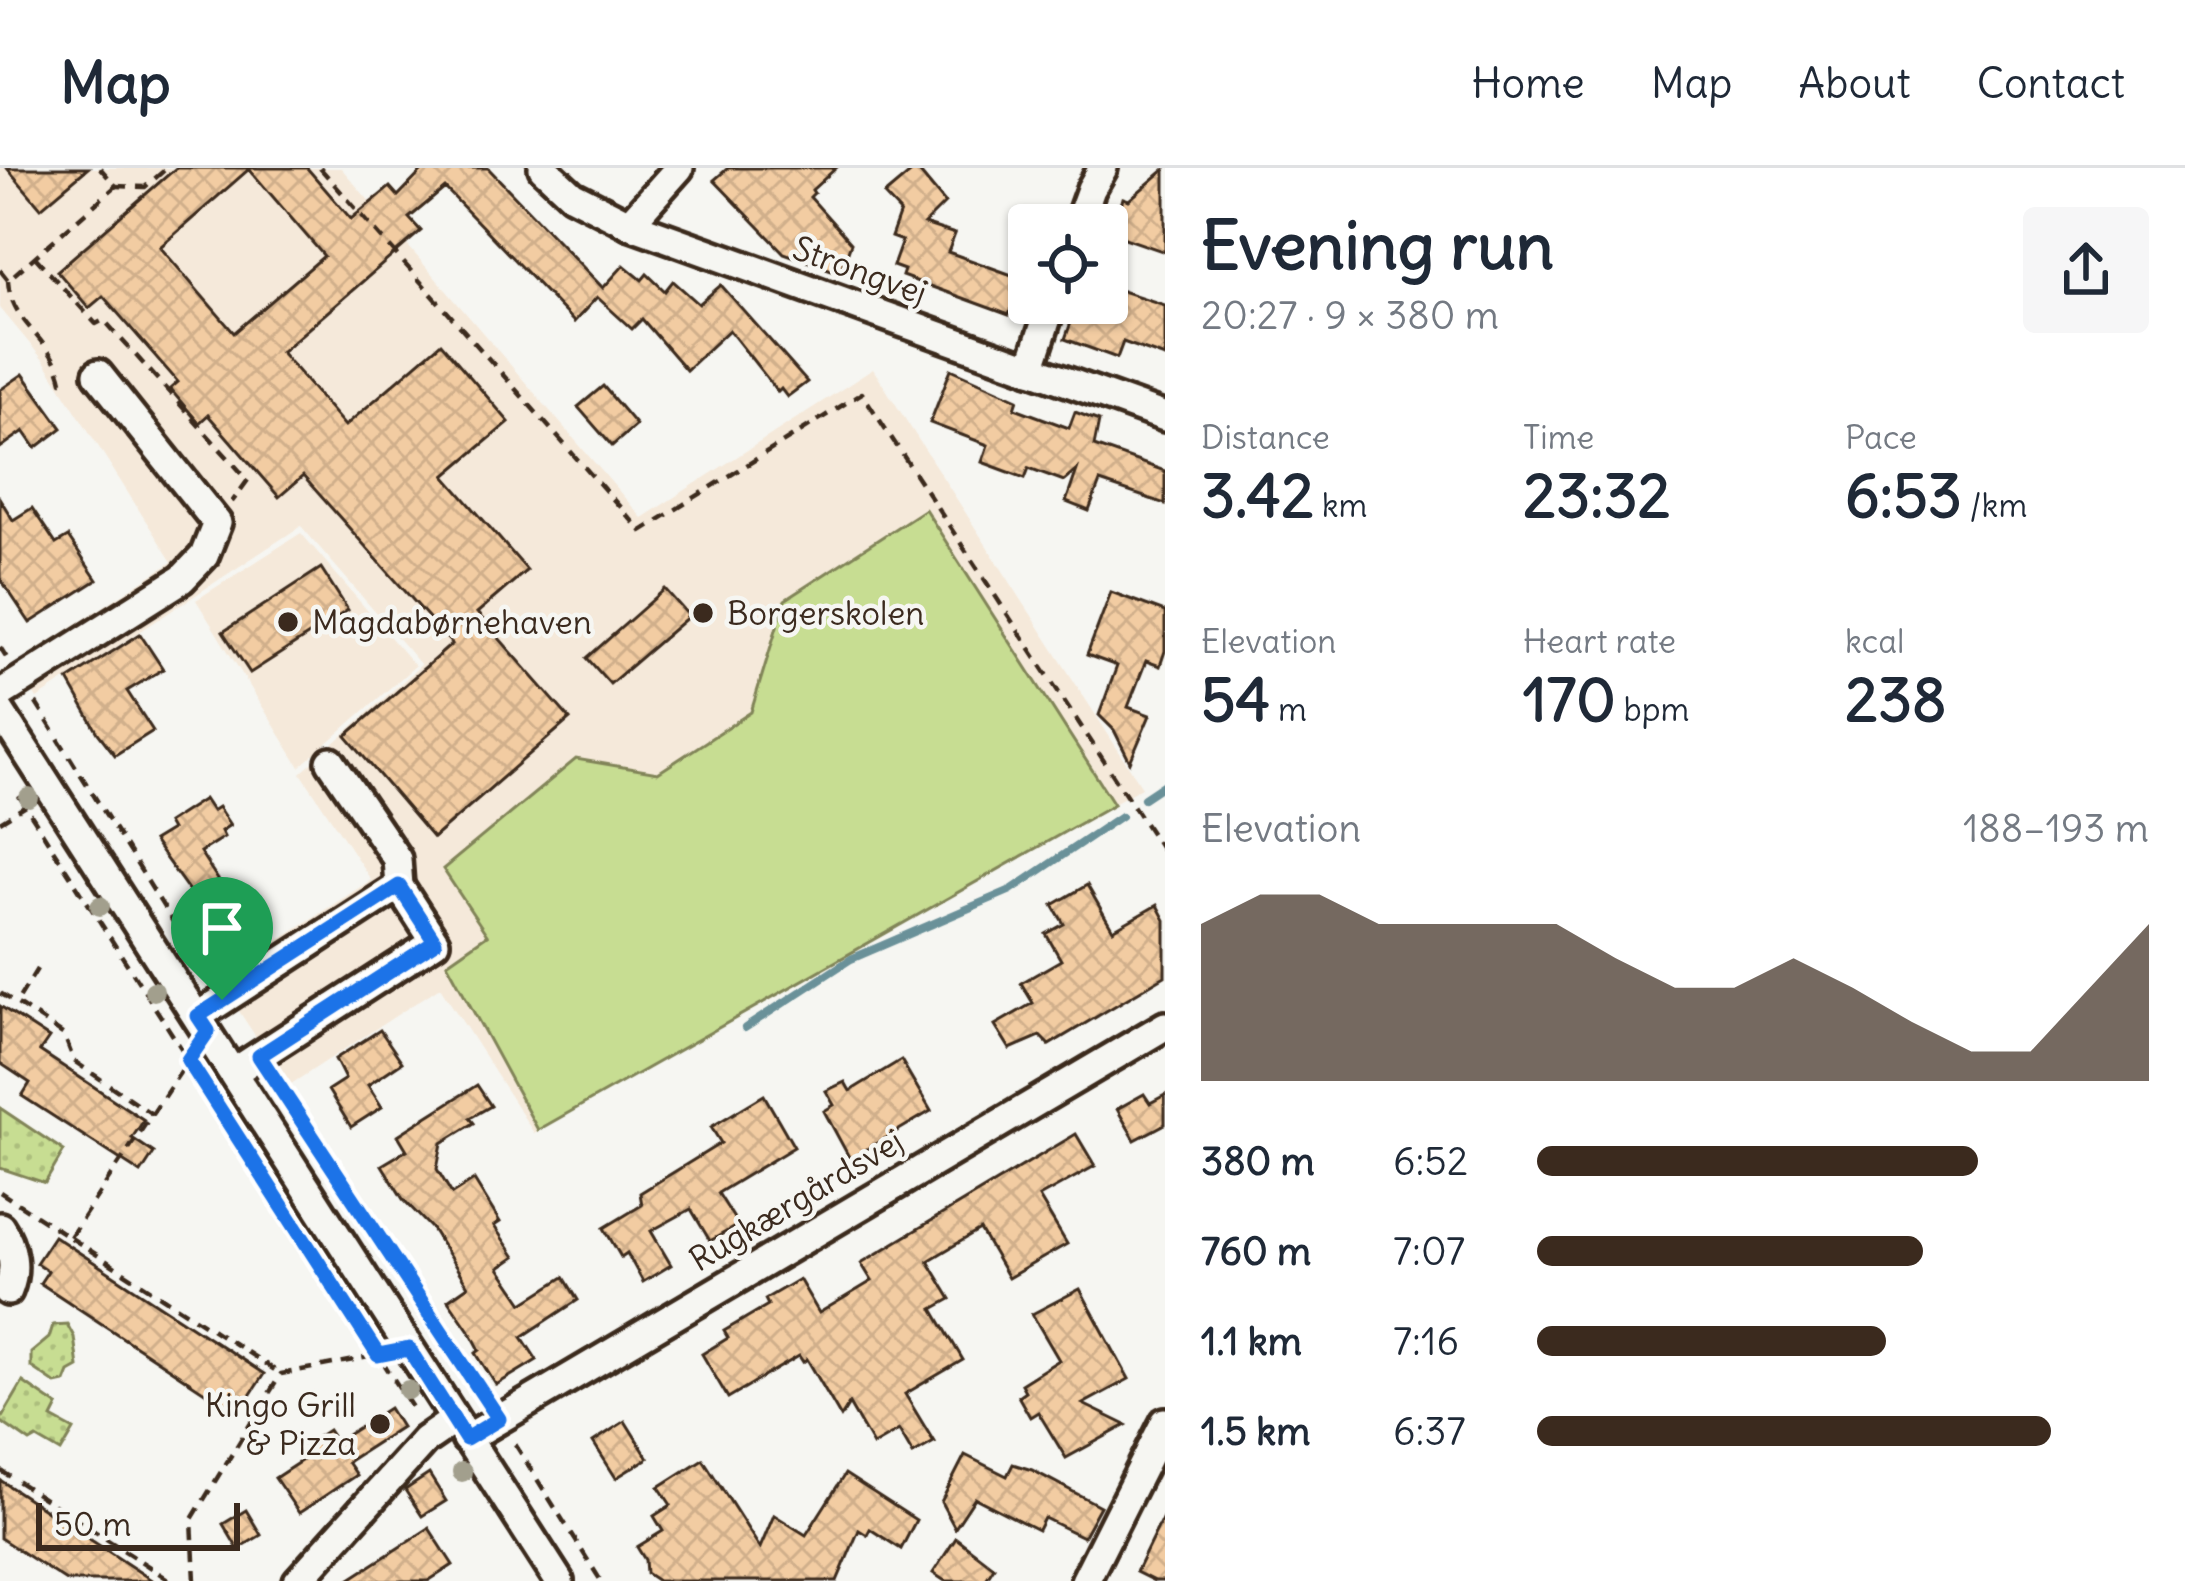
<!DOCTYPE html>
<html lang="en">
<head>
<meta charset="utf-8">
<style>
  :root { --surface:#fff; --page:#f6f6f7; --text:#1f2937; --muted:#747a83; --line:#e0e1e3; --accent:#3b2a1e }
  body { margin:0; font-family:Delius,sans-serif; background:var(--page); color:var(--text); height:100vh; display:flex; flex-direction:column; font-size:45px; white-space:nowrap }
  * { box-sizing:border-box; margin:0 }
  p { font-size:39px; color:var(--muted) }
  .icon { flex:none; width:66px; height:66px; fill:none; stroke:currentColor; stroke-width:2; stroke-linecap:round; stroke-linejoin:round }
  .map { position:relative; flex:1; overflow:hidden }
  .drawer { display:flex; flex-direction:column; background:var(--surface); width:1020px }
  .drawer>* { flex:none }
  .buttons { position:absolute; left:1008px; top:36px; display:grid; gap:24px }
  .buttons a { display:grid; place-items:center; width:120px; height:120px; border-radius:12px; background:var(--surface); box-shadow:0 3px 9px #0004; font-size:60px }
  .scale { position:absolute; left:36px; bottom:30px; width:204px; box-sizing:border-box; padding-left:12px; border:6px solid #3b2a1e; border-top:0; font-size:33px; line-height:42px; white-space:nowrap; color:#3b2a1e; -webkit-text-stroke:9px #f6f6f2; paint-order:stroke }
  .pin { position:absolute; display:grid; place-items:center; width:102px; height:102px; color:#fff; margin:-123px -51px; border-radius:50% 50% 50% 0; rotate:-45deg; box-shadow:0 0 12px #0007 }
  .pin .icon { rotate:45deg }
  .round { display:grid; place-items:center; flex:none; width:126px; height:126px; border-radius:12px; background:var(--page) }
  .head { display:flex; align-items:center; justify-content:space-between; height:204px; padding:0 36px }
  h1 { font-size:66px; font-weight:700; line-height:90px }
  .stats { display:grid; grid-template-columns:repeat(3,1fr); gap:18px; height:204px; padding:12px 36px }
  .stats div { display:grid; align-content:center }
  .stats b { font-size:60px; font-weight:700 }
  .stats small { font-size:33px; font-weight:400 }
  .stats p { font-size:33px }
  .chart { height:336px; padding:24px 36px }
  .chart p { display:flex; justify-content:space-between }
  .chart svg { width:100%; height:216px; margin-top:12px; fill:var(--accent); opacity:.7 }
  ul { padding:0 36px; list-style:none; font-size:39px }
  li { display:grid; grid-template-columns:192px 144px 1fr; align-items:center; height:90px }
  li i { height:30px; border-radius:15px; background:var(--accent) }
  header { display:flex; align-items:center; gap:72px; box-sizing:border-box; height:168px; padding:0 60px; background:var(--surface); border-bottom:3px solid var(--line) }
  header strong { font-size:57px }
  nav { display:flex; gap:66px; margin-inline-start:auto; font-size:42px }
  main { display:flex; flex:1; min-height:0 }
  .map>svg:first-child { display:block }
</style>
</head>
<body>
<header>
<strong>Map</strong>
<nav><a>Home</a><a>Map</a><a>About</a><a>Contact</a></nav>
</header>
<main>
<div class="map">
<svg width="1165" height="1413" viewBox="0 0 1165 1413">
  <defs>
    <pattern id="park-dots" width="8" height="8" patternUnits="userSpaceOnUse" patternTransform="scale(3)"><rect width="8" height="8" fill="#c7dd92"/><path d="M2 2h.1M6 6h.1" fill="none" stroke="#acbe7d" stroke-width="1.8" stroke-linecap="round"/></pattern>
    <pattern id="building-cross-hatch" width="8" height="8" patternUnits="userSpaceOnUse" patternTransform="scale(3)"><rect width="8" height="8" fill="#f2cca2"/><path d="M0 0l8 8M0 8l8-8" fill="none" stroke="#d0af8b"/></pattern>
  </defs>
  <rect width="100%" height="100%" fill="#f6f6f2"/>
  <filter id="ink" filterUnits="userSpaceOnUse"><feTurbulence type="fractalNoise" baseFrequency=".00833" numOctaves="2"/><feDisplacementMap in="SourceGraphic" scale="24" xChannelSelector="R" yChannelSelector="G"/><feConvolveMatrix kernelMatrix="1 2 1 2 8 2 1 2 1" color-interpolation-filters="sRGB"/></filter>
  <g filter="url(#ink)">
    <!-- built -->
    <g fill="#f5e9da">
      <polygon points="0,0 341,0 642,350 873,201 1142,619 534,965 440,819 288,918 218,811 371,712 301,605 421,497 301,358 37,531 15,496 172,394 44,193 0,140"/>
      <polygon points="301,365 415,498 300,599 196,432"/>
    </g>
    <!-- park -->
    <g fill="url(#park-dots)" stroke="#818458" stroke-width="3">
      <polygon points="0,940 64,983 45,1015 0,1000"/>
      <polygon points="67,1156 74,1169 78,1199 69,1204 65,1214 56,1216 31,1199 31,1185 49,1170 53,1157"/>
      <polygon points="23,1214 58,1238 52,1250 74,1262 61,1284 37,1270 30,1274 0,1253"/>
    </g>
    <!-- pitch -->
    <polygon fill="#c7dd92" stroke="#818458" stroke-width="3" points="925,341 1114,636 538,962 447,795 487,767 443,701 576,591 658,605 751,544 785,432"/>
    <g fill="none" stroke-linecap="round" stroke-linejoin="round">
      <!-- stream -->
      <g stroke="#6b9199" stroke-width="8">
        <polyline points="1144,630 1165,616"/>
        <polyline points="745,860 851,791 1011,722 1121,648"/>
      </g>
    </g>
    <!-- building -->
    <g fill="url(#building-cross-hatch)" stroke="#3b2a1e" stroke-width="3" fill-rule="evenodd">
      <polygon points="7,0 88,0 41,40"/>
      <path d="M176,0H307L351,51L390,19L398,28L425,0H488L603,120L624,97L642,112L647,106L665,123L673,113L699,136L721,117L807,214L787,229L781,221L778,224L729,162L686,202L642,151L632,161L597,129L574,154L445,20L409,50L421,63L281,184L345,258L441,175L509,254L445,308L527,402L477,445L570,551L433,670L346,568L452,476L303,308L279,329L208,247L199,255L170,221L178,214L103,128L89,140L57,103ZM249,1L324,88L234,165L160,79Z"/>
      <polygon points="728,0 836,0 812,22 814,25 810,29 851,75 840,105 784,85 714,12"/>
      <polygon points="916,0 945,35 924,56 955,66 948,84 1023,111 1009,147 902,108 904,102 893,98 902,73 891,69 900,44 884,27"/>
      <polygon points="1165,1 1165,84 1107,64 1107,40 1119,44 1123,30 1129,32"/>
      <polygon points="1107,118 1165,137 1165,189 1123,174 1117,190 1065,171 1078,135 1107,135"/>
      <polygon points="951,201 1018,231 1015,240 1069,260 1075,244 1099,253 1094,278 1165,303 1165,336 1100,314 1089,343 1066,334 1077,302 1064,313 1029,300 1025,310 982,294 988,277 930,255"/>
      <polygon points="23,206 62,260 36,280 24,263 0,280 0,222"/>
      <polygon points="603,218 636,257 612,278 578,239"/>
      <polygon points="0,331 13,352 32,340 56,376 68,369 97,412 30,455 0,410"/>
      <polygon points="321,400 348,442 250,505 223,464"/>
      <polygon points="665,421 689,448 610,516 587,490"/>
      <polygon points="1111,424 1165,444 1165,483 1160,498 1146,493 1128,539 1150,547 1130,594 1114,562 1099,547 1117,498 1087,487"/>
      <polygon points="140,466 163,501 127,523 153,563 115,587 98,565 68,512"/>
      <polygon points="204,631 212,643 218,639 230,657 221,663 224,669 200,684 230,730 236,726 267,772 238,791 153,673 171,662 167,655"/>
      <polygon points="1087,717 1113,762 1157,737 1165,752 1165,808 1049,877 1040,868 1010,881 995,857 1033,835 1021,815 1061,792 1046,766 1064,756 1053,737"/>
      <polygon points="0,838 49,870 40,883 144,952 132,970 154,985 141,1005 22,928 30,915 0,895"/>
      <polygon points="380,862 402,894 368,917 382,939 351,959 328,922 345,911 335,891"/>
      <polygon points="901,892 931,943 850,991 824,943 834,937 826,923 845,914 850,923"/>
      <polygon points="477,917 491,938 470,950 474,955 442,975 437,1001 452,1026 474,1012 500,1054 494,1058 515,1089 499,1100 523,1135 564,1109 578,1132 522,1169 537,1192 496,1217 476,1185 480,1182 472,1167 448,1132 468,1118 432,1061 403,1031 382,997 407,982 398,967"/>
      <polygon points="1144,926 1150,935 1165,927 1165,956 1135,972 1117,941"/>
      <polygon points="764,927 794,979 718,1025 738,1057 710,1073 691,1041 651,1063 671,1097 643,1114 627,1085 621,1089 604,1060 642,1037 640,1025 721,975 711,959"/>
      <polygon points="1076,966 1095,998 1039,1029 1067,1076 1008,1110 980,1062 928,1093 951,1131 933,1141 963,1192 905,1226 934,1274 913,1286 899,1262 873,1277 849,1236 841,1249 807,1191 803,1194 799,1188 728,1230 702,1186 728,1170 724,1163 768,1137 765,1131 799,1111 819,1145 872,1113 861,1095"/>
      <polygon points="54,1068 264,1206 238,1246 40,1115 48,1103 36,1095"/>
      <polygon points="1080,1121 1129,1211 1083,1236 1126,1257 1066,1290 1038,1244 1030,1249 1018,1228 1025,1223 1021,1216 1059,1192 1032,1146"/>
      <polygon points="389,1240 401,1259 347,1294 356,1307 299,1345 275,1310 310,1287 304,1278 328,1262 336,1274"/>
      <polygon points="625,1253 648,1290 616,1310 593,1274"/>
      <polygon points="965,1287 1007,1308 1013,1296 1032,1302 1100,1338 1083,1369 1044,1350 1038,1362 975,1330 955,1360 941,1334"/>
      <polygon points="703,1291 760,1380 774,1347 806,1367 845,1306 916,1352 901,1381 870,1361 867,1367 859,1362 837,1413 658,1413 646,1405 645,1392 637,1379 663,1363 654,1348 671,1337 659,1319"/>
      <polygon points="429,1306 446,1333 422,1348 405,1322"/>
      <polygon points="0,1312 153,1413 66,1413 0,1370"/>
      <polygon points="246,1342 261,1367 238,1381 223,1356"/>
      <polygon points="1165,1345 1165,1413 1154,1413 1136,1404"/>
      <polygon points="429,1360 453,1397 428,1413 347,1413"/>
      <polygon points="956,1370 994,1399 985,1413 945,1413 933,1405"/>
    </g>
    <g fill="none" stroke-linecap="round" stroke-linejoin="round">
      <!-- minor casing -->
      <g stroke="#3b2a1e" stroke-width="36">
        <g id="minor">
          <polyline points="543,0 572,27 629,56 1165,249"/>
          <polyline points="629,56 679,0"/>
          <polyline points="1078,57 1091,21 1103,0"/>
          <polyline points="1030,201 1052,135"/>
          <polyline points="0,526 182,411 204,388 217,355 98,206"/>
          <polyline points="0,543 559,1413"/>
          <polyline points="331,594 397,691 399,718"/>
          <polyline points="198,848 399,718 435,774 234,904"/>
          <path d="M0,1059C13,1078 17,1101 8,1123"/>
          <polyline points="466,1271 1165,858"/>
          <polyline points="298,1413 425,1272 454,1252"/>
          <polyline points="1085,1413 1165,1254"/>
        </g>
      </g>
      <!-- path -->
      <g stroke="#3b2a1e" stroke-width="4.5" stroke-dasharray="12 9" stroke-linecap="butt">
        <polyline points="320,0 641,363 862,225 1165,686"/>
        <polyline points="116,18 145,19 167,0"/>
        <polyline points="35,89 96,156 104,152 248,312 232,334"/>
        <polyline points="0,102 8,112 116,18 100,0"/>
        <path d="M8,112C10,156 53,170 62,213L70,211"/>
        <polyline points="0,479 7,490"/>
        <polyline points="36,535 208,810"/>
        <polyline points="19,628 415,1244"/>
        <polyline points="0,654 26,638"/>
        <polyline points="37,801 16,835 64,867 74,893 152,946"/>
        <polyline points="0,825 16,835"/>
        <polyline points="273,910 486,1231"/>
        <polyline points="0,1024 281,1206"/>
        <polyline points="70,1069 187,894"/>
        <polyline points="515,1276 601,1413"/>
        <polyline points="0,1302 171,1413"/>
        <polyline points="195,1413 192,1351 281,1206 380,1187"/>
      </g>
      <!-- minor -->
      <use href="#minor" stroke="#f6f6f2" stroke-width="27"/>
    </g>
    <!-- trees -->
    <g fill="#a29f8d">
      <circle cx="29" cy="630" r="10"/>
      <circle cx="100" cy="738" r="10"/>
      <circle cx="154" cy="823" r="10"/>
      <circle cx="408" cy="1222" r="10"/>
      <circle cx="462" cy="1304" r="10"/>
    </g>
  </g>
  <g fill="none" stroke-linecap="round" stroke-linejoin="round" filter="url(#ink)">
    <!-- route casing -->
    <g stroke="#fff" stroke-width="24">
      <polygon id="route" points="399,718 435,774 259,888 499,1251 466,1271 409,1181 378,1187 188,892 208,863 198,848"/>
    </g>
    <!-- route -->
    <use href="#route" stroke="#1a73e8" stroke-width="15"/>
  </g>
  <!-- markers -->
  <g fill="#3b2a1e" stroke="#f6f6f2" stroke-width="4.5">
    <circle cx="703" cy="445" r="12"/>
    <circle cx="288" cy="454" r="12"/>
    <circle cx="380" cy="1256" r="12"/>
  </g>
  <g text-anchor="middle" stroke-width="9" stroke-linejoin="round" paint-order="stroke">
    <!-- street labels -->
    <g font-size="33" fill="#3b2a1e" stroke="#f6f6f2">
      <text transform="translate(860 102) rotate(20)" y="12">Strongvej</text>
      <text transform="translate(796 1032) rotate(-31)" y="12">Rugkærgårdsvej</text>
    </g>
    <!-- poi labels -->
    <g font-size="33" fill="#3b2a1e" stroke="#f6f6f2" text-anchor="start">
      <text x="727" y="457">Borgerskolen</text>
      <text x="312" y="466">Magdabørnehaven</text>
      <text x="356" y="1249" text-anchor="end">Kingo Grill<tspan x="356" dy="38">&amp; Pizza</tspan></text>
    </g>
  </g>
</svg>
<div class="buttons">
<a><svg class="icon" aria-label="locate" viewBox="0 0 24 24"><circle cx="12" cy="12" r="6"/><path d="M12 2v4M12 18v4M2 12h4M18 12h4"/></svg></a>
</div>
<div class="scale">50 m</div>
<div class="pin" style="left:222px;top:832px;background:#1e9e55"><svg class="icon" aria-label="arrive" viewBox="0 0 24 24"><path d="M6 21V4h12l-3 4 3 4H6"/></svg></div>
</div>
<section class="drawer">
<div class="head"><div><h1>Evening run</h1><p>20:27 · 9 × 380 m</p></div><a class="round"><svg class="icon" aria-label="share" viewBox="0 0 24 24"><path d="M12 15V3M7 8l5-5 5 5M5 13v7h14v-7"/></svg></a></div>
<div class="stats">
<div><p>Distance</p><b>3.42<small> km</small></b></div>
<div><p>Time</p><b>23:32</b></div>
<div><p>Pace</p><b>6:53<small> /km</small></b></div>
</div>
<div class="stats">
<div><p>Elevation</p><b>54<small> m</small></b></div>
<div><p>Heart rate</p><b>170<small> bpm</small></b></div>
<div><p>kcal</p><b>238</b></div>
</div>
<div class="chart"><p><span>Elevation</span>188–193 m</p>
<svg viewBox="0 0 160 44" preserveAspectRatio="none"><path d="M0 44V12L10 6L20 6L30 12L40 12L50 12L60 12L70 19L80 25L90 25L100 19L110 25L120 32L130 38L140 38L150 25L160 12V44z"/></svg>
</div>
<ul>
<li><b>380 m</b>6:52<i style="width:72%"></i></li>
<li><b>760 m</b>7:07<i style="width:63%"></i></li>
<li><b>1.1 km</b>7:16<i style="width:57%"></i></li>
<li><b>1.5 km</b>6:37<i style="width:84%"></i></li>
</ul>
</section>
</main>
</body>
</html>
